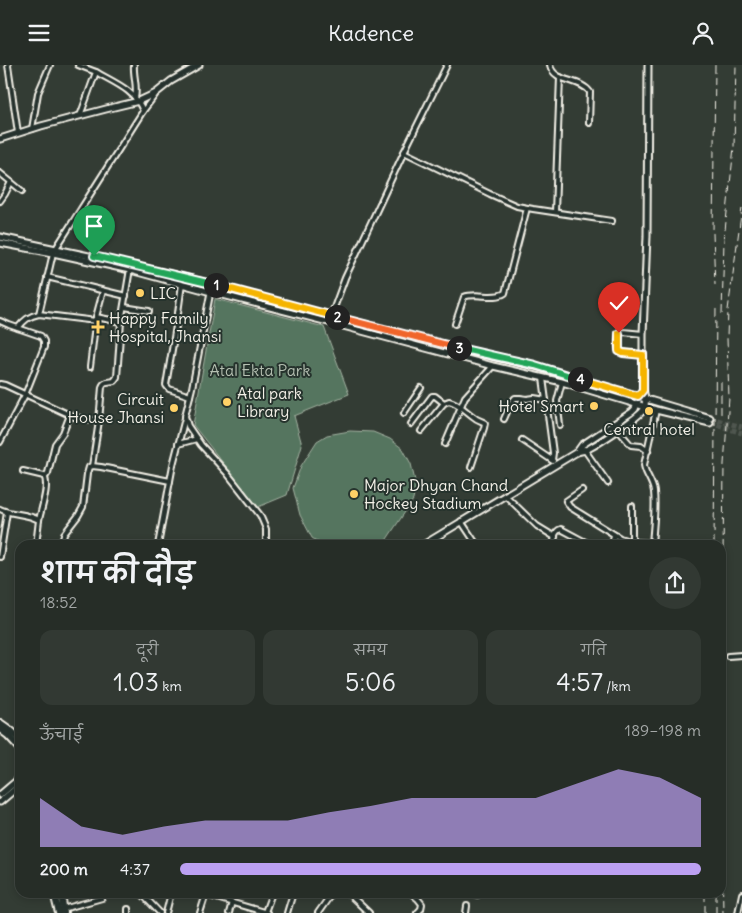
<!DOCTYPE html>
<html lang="hi">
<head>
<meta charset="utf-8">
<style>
  :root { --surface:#262d27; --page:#323933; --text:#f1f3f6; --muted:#a4a8a7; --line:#424944; --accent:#bca0f2 }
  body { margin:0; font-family:Delius,"Playpen Sans Deva",sans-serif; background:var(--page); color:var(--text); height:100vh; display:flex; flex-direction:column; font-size:19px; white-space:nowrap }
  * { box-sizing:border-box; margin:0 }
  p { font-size:16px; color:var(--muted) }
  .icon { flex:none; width:28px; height:28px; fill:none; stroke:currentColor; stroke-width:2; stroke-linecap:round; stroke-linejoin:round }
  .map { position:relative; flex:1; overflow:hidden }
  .panel { position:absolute; left:15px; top:475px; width:711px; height:358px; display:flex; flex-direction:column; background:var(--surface); border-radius:15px; box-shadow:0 2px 8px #0003,0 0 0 1px var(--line) }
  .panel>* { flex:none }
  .pin { position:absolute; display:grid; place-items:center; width:42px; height:42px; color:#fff; margin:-51px -21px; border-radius:50% 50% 50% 0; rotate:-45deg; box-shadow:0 0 5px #0007 }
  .pin .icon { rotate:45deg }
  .km { position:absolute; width:25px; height:25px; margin:-12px; border-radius:50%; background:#222; color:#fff; font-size:14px; line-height:25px; text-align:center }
  .round { display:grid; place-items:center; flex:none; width:52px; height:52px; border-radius:26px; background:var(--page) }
  .head { display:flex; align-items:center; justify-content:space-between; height:85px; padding:0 25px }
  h1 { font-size:28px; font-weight:600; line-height:38px }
  .stats { display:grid; grid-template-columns:repeat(3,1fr); gap:8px; height:85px; padding:5px 25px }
  .stats div { display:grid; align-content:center; border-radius:12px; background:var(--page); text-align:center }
  .stats b { font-size:25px; font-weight:600 }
  .stats small { font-size:14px; font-weight:400 }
  .stats p { font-size:14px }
  .chart { height:140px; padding:10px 25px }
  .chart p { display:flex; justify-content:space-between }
  .chart svg { width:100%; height:90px; margin-top:5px; fill:var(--accent); opacity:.7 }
  ul { padding:0 25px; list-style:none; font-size:16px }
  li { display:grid; grid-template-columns:80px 60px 1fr; align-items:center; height:38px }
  li i { height:12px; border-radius:6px; background:var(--accent) }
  header { display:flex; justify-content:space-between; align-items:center; height:65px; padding:0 25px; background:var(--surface); font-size:22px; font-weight:600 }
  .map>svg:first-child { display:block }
</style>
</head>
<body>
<header><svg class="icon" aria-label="menu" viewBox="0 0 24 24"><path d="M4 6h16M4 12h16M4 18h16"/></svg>Kadence<svg class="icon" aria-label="person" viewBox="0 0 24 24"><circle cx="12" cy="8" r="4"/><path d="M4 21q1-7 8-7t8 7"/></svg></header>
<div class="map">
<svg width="742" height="848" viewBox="0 0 742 848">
  <rect width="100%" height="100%" fill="#333c34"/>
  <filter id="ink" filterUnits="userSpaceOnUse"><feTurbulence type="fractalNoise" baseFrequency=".02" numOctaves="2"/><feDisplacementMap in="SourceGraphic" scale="10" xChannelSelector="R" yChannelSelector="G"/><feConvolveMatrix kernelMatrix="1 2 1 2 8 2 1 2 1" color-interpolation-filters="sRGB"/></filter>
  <g filter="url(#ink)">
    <!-- green -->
    <g fill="#55755e" stroke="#a4b3a3">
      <polygon points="215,234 324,262 349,329 294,351 302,380 287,430 258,442 193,360"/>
      <polygon points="350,366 373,367 390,374 403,384 411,399 416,420 413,435 385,477 381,480 323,480 312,473 300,450 293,423 301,401 317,376 327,370"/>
    </g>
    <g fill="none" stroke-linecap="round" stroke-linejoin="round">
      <!-- minor-tunnel -->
      <polyline stroke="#50574f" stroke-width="4" stroke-dasharray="4 2" stroke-linecap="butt" points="721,592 728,591"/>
      <!-- tertiary-tunnel -->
      <g stroke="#50574f" stroke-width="5" stroke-dasharray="5 2.5" stroke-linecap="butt">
        <polyline points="710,353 742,362"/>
        <polyline points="710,358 742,368"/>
      </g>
      <!-- minor casing -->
      <g stroke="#f4f1e8" stroke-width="8">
        <g id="minor">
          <polyline points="8,0 18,68"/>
          <polyline points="78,0 96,7 80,51"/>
          <path d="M134,0C133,11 138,22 135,33"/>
          <path d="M550,0C554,18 580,13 590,27L589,58"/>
          <polyline points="143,46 155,30"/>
          <polyline points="32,64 38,28 50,0"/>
          <polyline points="404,87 490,129 517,141 533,144 612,156"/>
          <polyline points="0,108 22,126"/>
          <polyline points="0,136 5,129 11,117"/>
          <polyline points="555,147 560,12"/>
          <polyline points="47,212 126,231"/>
          <polyline points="182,219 177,255 166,320 169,324 190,331"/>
          <polyline points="212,219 192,323 185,351 188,361 201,380 227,408 260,450 266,464 266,480"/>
          <polyline points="124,242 149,246"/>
          <path d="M39,249L53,188L143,46C135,25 115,18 96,7"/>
          <polyline points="331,251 345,213 404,87 447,0"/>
          <polyline points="96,252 103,226"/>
          <polyline points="0,256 9,260 41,271 44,276 44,282 25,330 0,377"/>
          <path d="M455,259L464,232C476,227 495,235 505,228L527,143"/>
          <path d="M18,263C24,255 29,251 39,249L96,256"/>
          <path d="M643,290L620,287C617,283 618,274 619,269L623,267L643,269"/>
          <polyline points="90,302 96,252 121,257"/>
          <polyline points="543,313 553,388 552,395"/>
          <polyline points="0,319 5,320 74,352 99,356"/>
          <polyline points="404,348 421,323"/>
          <polyline points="504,354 511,338 515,333 520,333 527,334 534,333 546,335"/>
          <polyline points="411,359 432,331 435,331 444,338"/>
          <polyline points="560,360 557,336 562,317"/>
          <polyline points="618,365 631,380 641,381 648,386"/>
          <path d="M421,366L444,338L449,336C459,338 465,346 474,352C477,355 482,356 485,358L484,363L471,402"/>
          <polyline points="522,375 553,396"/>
          <polyline points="178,379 197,374"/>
          <polyline points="445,379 465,332 493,301"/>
          <polyline points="584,384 608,418"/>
          <path d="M92,401L99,356L102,322C104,316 108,317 114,316L117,312L121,257L130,204"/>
          <path d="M23,406L44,411C50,420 41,444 39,455"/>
          <polyline points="45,412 48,408 55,379 63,368 70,350"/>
          <polyline points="582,425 566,436 570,442 620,473 632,477 652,478"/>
          <polyline points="505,430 537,461 555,472"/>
          <polyline points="632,441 632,480"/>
          <path d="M0,444C12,450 27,448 39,455L36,480"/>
          <polyline points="461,456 477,480"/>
          <polyline points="62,480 64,469 78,451 83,442 87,409 89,402 92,401 101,402 170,416"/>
          <polyline points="158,480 173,400 185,353"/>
          <path d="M554,480C554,474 554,466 561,464L591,480"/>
          <polyline points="612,480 614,470"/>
          <path d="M652,480C653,463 656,444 654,427C653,417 645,409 644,400L656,345"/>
          <polyline points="0,492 7,447"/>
          <polyline points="728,591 742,590"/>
          <polyline points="141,828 160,848"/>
          <polyline points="348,828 369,848"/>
          <polyline points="411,828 418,834 422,839 421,844 417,848"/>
          <polyline points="473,828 477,830 482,828"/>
          <polyline points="206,830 267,848"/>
          <polyline points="63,844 102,833"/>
          <polyline points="128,844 128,848"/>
          <polyline points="265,847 272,828"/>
          <polyline points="166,848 171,828"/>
          <polyline points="200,848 206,829"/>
          <polyline points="229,848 232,837"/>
          <polyline points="287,848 293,828"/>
          <polyline points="318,848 332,828"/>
          <polyline points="466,848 467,841"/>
          <polyline points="738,848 742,829"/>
        </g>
      </g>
      <!-- tertiary casing -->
      <g stroke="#f4f1e8" stroke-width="9">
        <g id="tertiary">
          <polyline points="0,74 41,61 106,44 139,36 156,28 171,16 199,0"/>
          <polyline points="0,172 136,201 212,219 433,278 535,301 710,353"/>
          <polyline points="0,178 53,188 130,205 211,227 328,257 493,301 562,317 656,345 710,358"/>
          <path d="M577,387C580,386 583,386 585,385C594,382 641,351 644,344C647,338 645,331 643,325V269L647,171L648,0"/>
          <polyline points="423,480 577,387 582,380 632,347 635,344 638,336"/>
          <polyline points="0,730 20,713"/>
          <polyline points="0,737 20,720"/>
        </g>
      </g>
      <!-- primary casing -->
      <g stroke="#f4f1e8" stroke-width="10">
        <g id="primary">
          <polyline points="0,658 10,665 20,674"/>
          <polyline points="0,664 8,670 20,683"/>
          <polyline points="54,828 59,848"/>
          <polyline points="61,828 64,848"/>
        </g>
      </g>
      <!-- minor -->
      <use href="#minor" stroke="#26332d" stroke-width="4"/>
      <!-- tertiary -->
      <use href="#tertiary" stroke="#26332d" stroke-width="5"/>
      <!-- primary -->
      <use href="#primary" stroke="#26332d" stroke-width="6"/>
      <!-- rail -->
      <g stroke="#f4f1e8" stroke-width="1" stroke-dasharray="8 4" stroke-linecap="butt">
        <polyline points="715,0 713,168 715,220"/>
        <polyline points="722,249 724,175 734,82 736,0"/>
        <polyline points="721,349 721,314"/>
        <polyline points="714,480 716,240"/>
        <polyline points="721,677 724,399 729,333 727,273 728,245 742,143"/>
        <polyline points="721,725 723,848"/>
        <polyline points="705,848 705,828"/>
        <polyline points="716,848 716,828"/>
      </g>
    </g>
  </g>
  <g fill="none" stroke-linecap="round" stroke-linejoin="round" filter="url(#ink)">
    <!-- split-1 casing -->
    <g stroke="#fff" stroke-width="10">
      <polyline id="split-1" points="94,191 216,220"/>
    </g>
    <!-- split-2 casing -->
    <g stroke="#fff" stroke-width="10">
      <polyline id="split-2" points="216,220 337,252"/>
    </g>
    <!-- split-3 casing -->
    <g stroke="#fff" stroke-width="10">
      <polyline id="split-3" points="337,252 459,283"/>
    </g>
    <!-- split-4 casing -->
    <g stroke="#fff" stroke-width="10">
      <polyline id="split-4" points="459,283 535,300 580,314"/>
    </g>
    <!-- split-5 casing -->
    <g stroke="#fff" stroke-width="10">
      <polyline id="split-5" points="580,314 638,331 643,325 643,290 623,288 619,286 619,268"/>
    </g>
    <!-- split-1 -->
    <use href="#split-1" stroke="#22a559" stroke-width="6"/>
    <!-- split-2 -->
    <use href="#split-2" stroke="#f5b400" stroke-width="6"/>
    <!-- split-3 -->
    <use href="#split-3" stroke="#f0652b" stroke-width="6"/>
    <!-- split-4 -->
    <use href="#split-4" stroke="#22a559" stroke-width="6"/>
    <!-- split-5 -->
    <use href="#split-5" stroke="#f5b400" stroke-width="6"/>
  </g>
  <!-- markers -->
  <g fill="#ffd166" stroke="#26332d" stroke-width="2">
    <circle cx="140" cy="228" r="5"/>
    <path d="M95.5 254.5h5v5h5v5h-5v5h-5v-5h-5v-5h5z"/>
    <circle cx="227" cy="337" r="5"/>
    <circle cx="594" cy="341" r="5"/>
    <circle cx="174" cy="343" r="5"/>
    <circle cx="649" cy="346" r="5"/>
    <circle cx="354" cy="429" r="5"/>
  </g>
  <g text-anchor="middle" stroke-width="4" stroke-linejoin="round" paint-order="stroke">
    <!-- poi labels -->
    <g font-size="16" fill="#f4f1e8" stroke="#26332d" text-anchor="start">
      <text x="150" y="234">LIC</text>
      <text x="109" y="259">Happy Family<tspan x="109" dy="18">Hospital, Jhansi</tspan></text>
      <text x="237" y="334">Atal park<tspan x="237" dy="18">Library</tspan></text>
      <text x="164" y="340" text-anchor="end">Circuit<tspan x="164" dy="18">House Jhansi</tspan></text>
      <text x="584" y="347" text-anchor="end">Hotel Smart</text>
      <text x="649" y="370" text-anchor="middle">Central hotel</text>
      <text x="364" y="426">Major Dhyan Chand<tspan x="364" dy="18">Hockey Stadium</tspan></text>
    </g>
    <!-- park labels -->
    <g font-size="16" fill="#b4bfb1" stroke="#26332d">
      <text x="260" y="311">Atal Ekta Park</text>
    </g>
  </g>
</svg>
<div class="pin" style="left:94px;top:191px;background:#1e9e55"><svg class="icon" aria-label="arrive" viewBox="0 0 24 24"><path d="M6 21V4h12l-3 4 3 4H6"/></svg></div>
<div class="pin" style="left:619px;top:268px;background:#d93025"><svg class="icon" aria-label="check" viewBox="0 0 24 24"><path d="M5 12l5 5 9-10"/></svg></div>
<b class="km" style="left:216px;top:220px">1</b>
<b class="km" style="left:337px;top:252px">2</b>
<b class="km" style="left:459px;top:283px">3</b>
<b class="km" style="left:580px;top:314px">4</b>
<section class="panel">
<div class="head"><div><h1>शाम की दौड़</h1><p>18:52</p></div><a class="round"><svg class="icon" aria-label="share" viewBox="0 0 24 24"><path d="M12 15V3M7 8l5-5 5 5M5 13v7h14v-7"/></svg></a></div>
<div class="stats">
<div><p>दूरी</p><b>1.03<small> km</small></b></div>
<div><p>समय</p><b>5:06</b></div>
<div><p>गति</p><b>4:57<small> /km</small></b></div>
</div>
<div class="chart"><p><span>ऊँचाई</span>189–198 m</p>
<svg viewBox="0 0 160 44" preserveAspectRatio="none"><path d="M0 44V20L10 34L20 38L30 34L40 31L50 31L60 31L70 27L80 24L90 20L100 20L110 20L120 20L130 13L140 6L150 10L160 20V44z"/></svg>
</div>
<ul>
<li><b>200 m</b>4:37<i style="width:100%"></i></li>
</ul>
</section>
</div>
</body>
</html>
